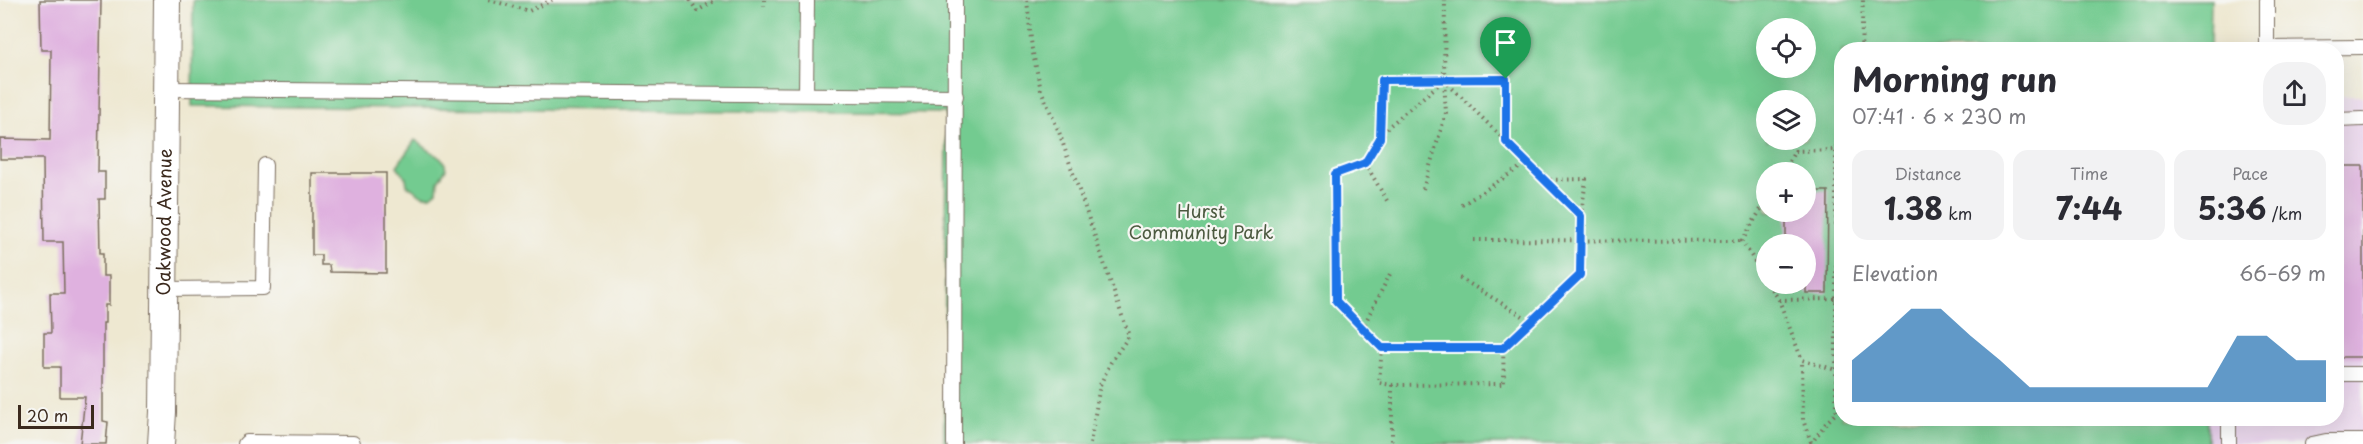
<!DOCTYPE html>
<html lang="en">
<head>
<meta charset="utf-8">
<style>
  :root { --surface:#fff; --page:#f2f2f3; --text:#2b2b33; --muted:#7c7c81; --accent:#1f6fb2 }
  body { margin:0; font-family:"Playpen Sans",sans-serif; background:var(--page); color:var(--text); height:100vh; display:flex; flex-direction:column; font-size:22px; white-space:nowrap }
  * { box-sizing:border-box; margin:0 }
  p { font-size:20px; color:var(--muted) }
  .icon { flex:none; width:33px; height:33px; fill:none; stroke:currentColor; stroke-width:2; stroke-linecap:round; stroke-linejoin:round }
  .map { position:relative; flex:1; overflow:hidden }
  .details { position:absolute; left:1834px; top:42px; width:510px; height:384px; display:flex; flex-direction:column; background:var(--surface); border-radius:24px; box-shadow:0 6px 24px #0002 }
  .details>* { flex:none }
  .buttons { position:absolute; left:1756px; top:18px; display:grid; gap:12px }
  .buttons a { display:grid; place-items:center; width:60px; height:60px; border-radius:50%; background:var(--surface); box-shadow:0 6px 24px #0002; font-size:30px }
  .scale { position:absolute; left:18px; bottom:15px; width:76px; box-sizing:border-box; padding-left:6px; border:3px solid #3b2a1e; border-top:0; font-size:16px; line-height:21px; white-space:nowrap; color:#3b2a1e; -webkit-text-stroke:4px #f6f6f2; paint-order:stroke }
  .pin { position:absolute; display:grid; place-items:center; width:51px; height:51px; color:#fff; margin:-62px -26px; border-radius:50% 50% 50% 0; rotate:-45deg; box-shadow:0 0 6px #0007 }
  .pin .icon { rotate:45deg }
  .round { display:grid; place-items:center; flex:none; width:63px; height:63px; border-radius:24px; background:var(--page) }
  .head { display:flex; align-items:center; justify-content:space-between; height:102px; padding:0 18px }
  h1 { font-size:33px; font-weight:700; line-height:45px }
  .figures { display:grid; grid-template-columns:repeat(3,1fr); gap:9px; height:102px; padding:6px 18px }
  .figures div { display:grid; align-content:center; border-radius:15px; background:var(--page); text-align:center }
  .figures b { font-size:30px; font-weight:700 }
  .figures small { font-size:16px; font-weight:400 }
  .figures p { font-size:16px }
  .chart { height:168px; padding:12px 18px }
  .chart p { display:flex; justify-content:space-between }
  .chart svg { width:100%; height:108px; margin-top:6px; fill:var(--accent); opacity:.7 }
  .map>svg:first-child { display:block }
</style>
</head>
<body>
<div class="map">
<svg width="2363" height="444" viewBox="0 0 2363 444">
  <rect width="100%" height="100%" fill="#f6f6f2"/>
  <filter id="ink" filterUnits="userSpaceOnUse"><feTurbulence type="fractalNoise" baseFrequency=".0167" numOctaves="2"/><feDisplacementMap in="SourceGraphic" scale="12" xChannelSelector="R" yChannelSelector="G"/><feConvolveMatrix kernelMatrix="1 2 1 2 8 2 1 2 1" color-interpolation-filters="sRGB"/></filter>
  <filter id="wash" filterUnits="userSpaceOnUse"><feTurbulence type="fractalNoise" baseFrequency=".008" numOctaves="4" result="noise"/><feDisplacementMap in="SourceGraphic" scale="24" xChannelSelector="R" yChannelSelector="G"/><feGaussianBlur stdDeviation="1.35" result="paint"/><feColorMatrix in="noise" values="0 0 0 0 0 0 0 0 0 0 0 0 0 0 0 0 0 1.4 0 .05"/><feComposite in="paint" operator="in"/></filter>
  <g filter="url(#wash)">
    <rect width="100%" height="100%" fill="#eee8d1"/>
    <!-- built -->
    <polygon fill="#e9d1ed" points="2337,96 2363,96 2363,444 2207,444 2207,419 2337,418"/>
    <!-- green -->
    <g fill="#73cb90" stroke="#577a57" stroke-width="1.5" fill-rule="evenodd">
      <path d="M193,0H2211L2210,49L1842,50V418L2207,419V444H944L946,113L192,106ZM1767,28H1806V68H1767ZM1767,100H1806V140H1767ZM1767,172H1806V212H1767ZM1767,244H1806V284H1767Z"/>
      <polygon points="415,140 444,161 446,169 438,181 437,191 431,196 423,196 407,185 406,178 397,166"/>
    </g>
    <g id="blocks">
      <!-- building -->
      <g fill="#dfb1df">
        <polygon points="40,0 101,0 98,172 105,172 105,199 99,199 100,253 103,253 103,276 109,276 109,305 105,305 105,323 103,323 103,421 108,422 106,444 80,444 85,397 60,397 60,367 44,367 44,333 51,333 50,293 64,293 63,242 44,242 43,159 0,159 0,139 50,140 51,50 41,50"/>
        <rect x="2337" y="166" width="26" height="191"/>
        <polygon points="312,173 386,173 386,273 330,272 329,265 321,265 321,255 312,255"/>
        <polygon points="1806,191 1828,191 1827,293 1806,293 1806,244 1786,244 1786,212 1806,212"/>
      </g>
    </g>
  </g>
  <g filter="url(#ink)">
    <use href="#blocks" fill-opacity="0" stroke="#7a6c5d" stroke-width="1.5"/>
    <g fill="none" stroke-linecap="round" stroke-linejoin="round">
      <!-- service casing -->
      <g stroke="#7a6c5d" stroke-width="16">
        <g id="service">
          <polyline points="2267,0 2267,48 2363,47"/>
          <polyline points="165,89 956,96"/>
          <polyline points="806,94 807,0"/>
          <polyline points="2337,120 2363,119"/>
          <polyline points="164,289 263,288 265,165"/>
          <polyline points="2337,374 2363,374"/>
          <polyline points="245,444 247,442 353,443"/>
          <polyline points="954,444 955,0"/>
          <polyline points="2229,444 2229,418"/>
          <polyline points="2312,444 2326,441 2363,441"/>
        </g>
      </g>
      <!-- minor casing -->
      <g stroke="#7a6c5d" stroke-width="28">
        <g id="minor">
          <path id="s1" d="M161,444L163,412L167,0"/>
        </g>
      </g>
      <!-- path -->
      <g stroke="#7a6c5d" stroke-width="4" stroke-dasharray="1.5 4.5" stroke-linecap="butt">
        <polyline points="489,0 529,11 552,0"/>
        <polyline points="690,0 697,11 716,0"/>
        <polyline points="1027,0 1032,49 1041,90 1059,132 1129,336 1111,362 1100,385 1090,444"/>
        <polyline points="764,7 764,0"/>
        <polyline points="1861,50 1863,0"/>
        <polygon points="1444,80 1581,216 1580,275 1503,348 1382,348 1336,301 1335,174 1365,163 1388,127"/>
        <polyline points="1380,138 1382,80 1506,79 1506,141"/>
        <polyline points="1365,163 1389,204"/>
        <polyline points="1783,172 1795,151 1836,150"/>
        <polyline points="1544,180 1586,179 1581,216"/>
        <polyline points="1423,189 1446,113 1444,80 1445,0"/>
        <polyline points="1767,199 1742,241 1767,281"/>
        <polyline points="1462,205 1527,163"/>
        <polyline points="1474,240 1742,241"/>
        <polyline points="1460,278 1531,321"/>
        <polyline points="1769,284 1779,300 1802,360"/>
        <polyline points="1779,300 1836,299"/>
        <polyline points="1362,329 1390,274"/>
        <polyline points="1382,348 1379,383 1392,385 1504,384 1503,348"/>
        <polyline points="1392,385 1392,444"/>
        <polyline points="1811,442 1803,420 1802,360 1836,370"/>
        <polyline points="1811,444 1826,423 1836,413 1836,150 1837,130 1842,117"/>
      </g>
      <!-- service -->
      <use href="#service" stroke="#fff" stroke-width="14"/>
      <!-- minor -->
      <use href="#minor" stroke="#fff" stroke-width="26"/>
    </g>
  </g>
  <g fill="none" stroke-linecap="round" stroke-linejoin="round" filter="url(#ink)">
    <!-- route casing -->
    <g stroke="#fff" stroke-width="12">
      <polygon id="route" points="1506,79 1506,142 1581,216 1580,275 1503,348 1382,348 1336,301 1335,174 1365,163 1380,138 1382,80"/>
    </g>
    <!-- route -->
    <use href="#route" stroke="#1a73e8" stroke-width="8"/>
  </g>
  <g text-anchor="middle" stroke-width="4.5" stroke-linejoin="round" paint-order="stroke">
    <!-- park labels -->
    <g font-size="18" fill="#4c5a40" stroke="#f6f6f2">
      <text x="1201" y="218">Hurst<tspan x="1201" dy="21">Community Park</tspan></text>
    </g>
    <!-- street labels -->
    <g font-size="18" fill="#3b2a1e" stroke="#f6f6f2">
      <text dy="6" stroke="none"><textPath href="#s1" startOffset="222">Oakwood Avenue</textPath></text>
    </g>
  </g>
</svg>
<div class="buttons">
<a><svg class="icon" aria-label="locate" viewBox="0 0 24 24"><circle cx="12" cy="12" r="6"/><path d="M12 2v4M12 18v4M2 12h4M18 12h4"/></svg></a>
<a><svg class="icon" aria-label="layers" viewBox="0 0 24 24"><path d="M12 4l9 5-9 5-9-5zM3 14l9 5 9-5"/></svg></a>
<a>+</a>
<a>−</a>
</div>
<div class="scale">20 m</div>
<div class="pin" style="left:1506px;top:79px;background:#1e9e55"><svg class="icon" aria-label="arrive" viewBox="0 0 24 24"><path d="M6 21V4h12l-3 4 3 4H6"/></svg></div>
<section class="details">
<div class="head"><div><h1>Morning run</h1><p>07:41 · 6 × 230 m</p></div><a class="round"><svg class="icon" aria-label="share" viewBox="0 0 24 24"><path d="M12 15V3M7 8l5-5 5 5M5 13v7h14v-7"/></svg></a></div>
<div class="figures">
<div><p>Distance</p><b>1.38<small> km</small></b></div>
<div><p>Time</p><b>7:44</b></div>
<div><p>Pace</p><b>5:36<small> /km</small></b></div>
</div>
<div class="chart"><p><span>Elevation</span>66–69 m</p>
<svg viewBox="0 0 160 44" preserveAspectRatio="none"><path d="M0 44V27L10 17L20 6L30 6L40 17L50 27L60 38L70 38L80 38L90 38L100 38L110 38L120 38L130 17L140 17L150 27L160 27V44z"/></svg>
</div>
</section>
</div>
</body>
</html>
